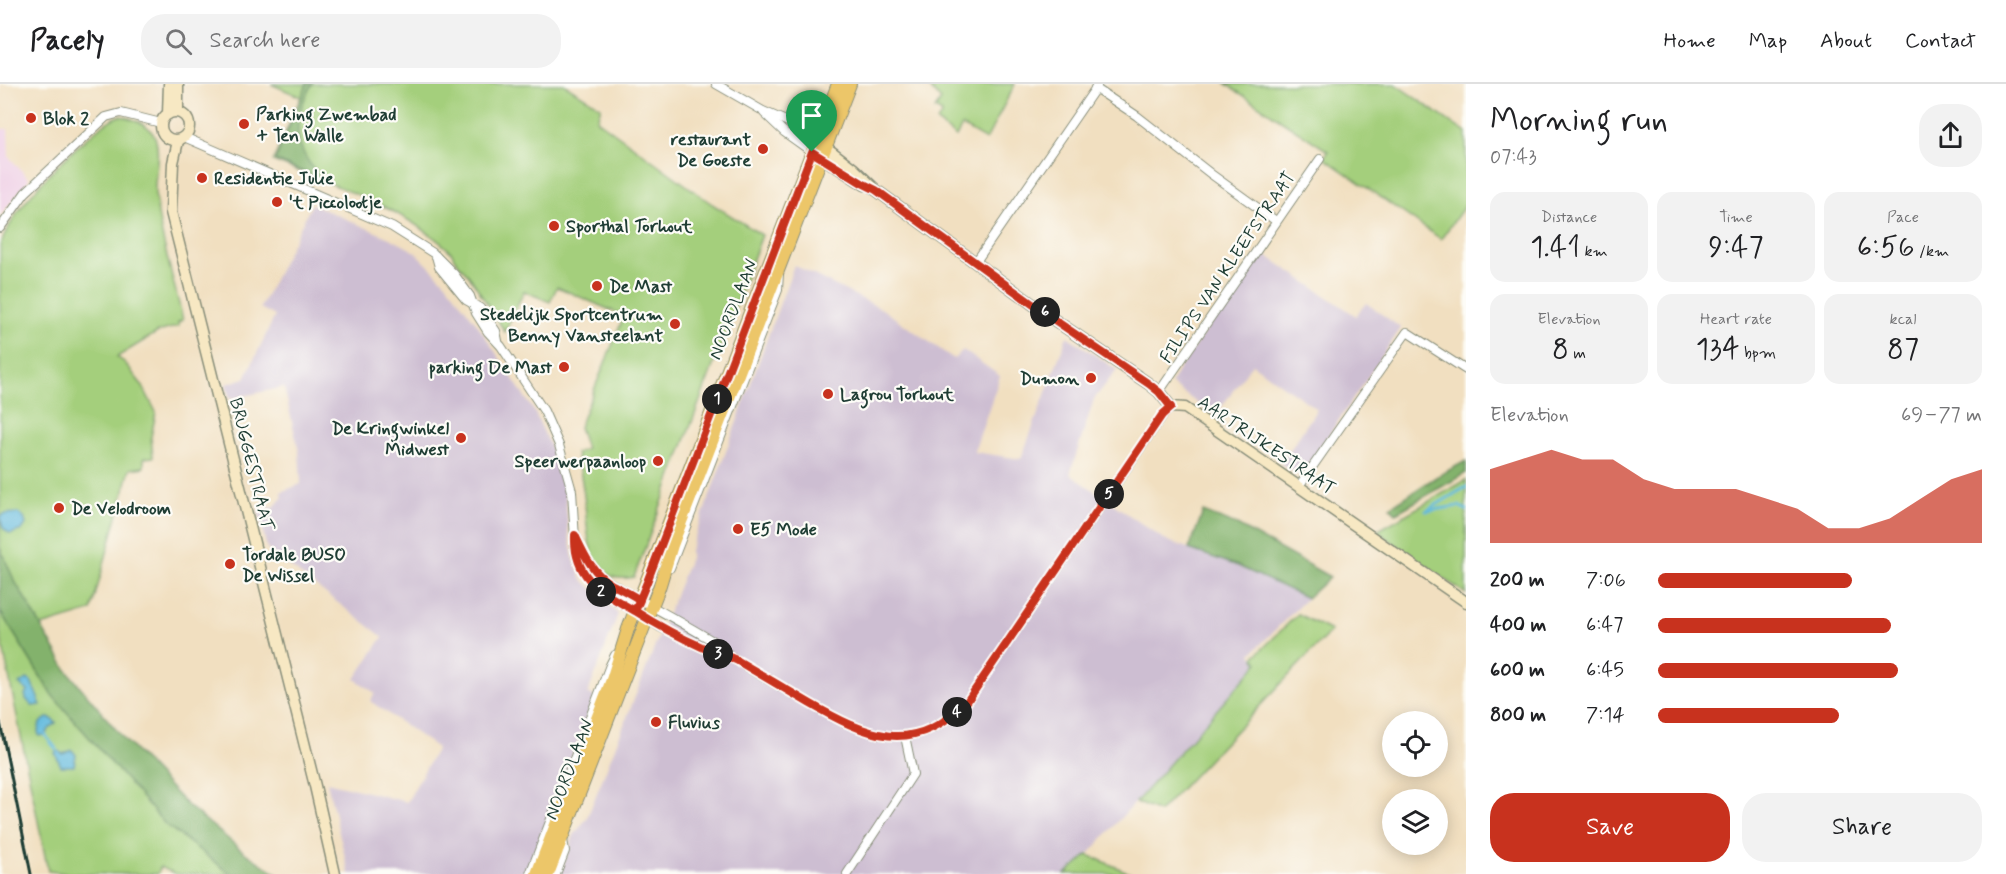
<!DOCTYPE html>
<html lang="en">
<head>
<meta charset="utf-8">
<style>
  :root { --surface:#fff; --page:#f2f2f2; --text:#202124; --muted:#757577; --line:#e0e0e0; --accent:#c8321e }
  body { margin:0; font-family:Mynerve,sans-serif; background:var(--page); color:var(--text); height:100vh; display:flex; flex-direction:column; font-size:22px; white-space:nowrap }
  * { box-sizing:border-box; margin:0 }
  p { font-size:20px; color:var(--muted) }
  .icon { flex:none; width:33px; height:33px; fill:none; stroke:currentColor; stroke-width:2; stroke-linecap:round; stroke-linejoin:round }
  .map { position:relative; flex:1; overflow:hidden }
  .sheet { display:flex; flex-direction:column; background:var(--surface); width:540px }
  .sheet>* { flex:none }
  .fabs { position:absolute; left:1382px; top:627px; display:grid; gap:12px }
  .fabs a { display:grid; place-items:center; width:66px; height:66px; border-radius:50%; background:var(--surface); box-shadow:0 3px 15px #0003; font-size:30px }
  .pin { position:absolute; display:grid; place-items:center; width:51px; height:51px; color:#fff; margin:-62px -26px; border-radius:50% 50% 50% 0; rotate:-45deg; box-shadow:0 0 6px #0007 }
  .pin .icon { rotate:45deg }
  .km { position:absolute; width:30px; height:30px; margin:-15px; border-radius:50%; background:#222; color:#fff; font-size:16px; line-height:30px; text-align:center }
  .round { display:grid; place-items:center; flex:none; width:63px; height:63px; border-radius:24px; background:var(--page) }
  .overview { display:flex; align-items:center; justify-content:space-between; height:102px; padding:0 24px }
  h1 { font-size:33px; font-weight:600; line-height:45px }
  .figures { display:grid; grid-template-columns:repeat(3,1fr); gap:9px; height:102px; padding:6px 24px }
  .figures div { display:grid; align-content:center; border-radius:15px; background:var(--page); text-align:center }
  .figures b { font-size:30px; font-weight:600 }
  .figures small { font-size:16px; font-weight:400 }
  .figures p { font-size:16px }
  .chart { height:168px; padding:12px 24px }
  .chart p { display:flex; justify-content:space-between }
  .chart svg { width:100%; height:108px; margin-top:6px; fill:var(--accent); opacity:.7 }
  .action { display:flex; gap:12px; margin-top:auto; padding:12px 24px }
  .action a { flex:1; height:69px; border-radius:24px; background:var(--accent); color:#fff; font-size:24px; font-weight:600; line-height:69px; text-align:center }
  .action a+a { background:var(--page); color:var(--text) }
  ul { padding:0 24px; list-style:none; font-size:20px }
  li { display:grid; grid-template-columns:96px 72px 1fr; align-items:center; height:45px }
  li i { height:15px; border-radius:8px; background:var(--accent) }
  header { display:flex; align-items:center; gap:36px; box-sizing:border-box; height:84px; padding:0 30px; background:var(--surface); border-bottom:2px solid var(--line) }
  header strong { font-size:28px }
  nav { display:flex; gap:33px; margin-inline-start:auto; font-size:21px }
  .search { width:420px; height:54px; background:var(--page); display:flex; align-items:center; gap:15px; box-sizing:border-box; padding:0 21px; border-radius:24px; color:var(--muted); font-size:22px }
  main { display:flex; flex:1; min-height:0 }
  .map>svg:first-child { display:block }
</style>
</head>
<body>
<header>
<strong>Pacely</strong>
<div class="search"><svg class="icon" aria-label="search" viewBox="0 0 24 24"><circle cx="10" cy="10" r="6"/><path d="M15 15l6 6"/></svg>Search here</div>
<nav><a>Home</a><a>Map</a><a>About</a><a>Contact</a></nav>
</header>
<main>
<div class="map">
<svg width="1466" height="790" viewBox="0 0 1466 790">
  <rect width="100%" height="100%" fill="#fdfcf7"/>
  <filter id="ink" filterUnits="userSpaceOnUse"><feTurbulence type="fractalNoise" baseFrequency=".0167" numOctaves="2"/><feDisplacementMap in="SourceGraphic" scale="12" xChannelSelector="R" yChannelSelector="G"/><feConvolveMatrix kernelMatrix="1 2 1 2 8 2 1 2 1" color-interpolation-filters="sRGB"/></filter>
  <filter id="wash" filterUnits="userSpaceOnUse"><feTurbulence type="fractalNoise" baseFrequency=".008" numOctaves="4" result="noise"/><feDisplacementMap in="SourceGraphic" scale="24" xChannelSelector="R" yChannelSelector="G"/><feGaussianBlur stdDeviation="1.35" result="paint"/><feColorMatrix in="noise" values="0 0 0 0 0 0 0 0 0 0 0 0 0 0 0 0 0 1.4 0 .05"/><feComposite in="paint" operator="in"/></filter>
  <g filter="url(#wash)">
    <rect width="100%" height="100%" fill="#f1dfc0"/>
    <!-- built -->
    <polygon fill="#efd0e6" points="0,45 8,45 9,73 29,95 0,132"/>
    <!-- industrial -->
    <g fill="#cdbed2">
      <polygon points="312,120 394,156 414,167 445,198 477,240 534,327 551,364 565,405 568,446 573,473 581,494 618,530 588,609 595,613 527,790 349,790 327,698 407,718 437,664 370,617 375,609 355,595 383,553 267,465 258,425 274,423 283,413 281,408 301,400 299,368 284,303 230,315 226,300 245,294 275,232 260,224"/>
      <polygon points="1260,167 1356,232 1366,219 1401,244 1301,392 1281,380 1317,325 1252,280 1215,332 1171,300 1179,285"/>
      <polygon points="794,181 882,225 954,275 963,266 1000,292 974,368 1021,375 1067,252 1117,286 1094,315 1070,390 1165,456 1238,482 1307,514 1251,570 1258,579 1088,771 1065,790 560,790 574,751 587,734 690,474 690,466"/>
    </g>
    <!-- green -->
    <g fill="#a4cf7c" stroke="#628658" stroke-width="1.5">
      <path d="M271,0H564L601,23L597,36L712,120L762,151L634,493C588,503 588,452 585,420C583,403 581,386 576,369L586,365L579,343L624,232L557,203L550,218L524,207L505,248L472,196L454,174L452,169C403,122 334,102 273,77L301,13Z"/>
      <polygon points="926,0 1015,0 986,56 962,42 956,53 937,38 942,29 935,25 941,16"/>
      <polygon points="1226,0 1395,0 1466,49 1466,120 1441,155 1324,74 1328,67"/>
      <path d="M120,32C132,34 150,40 155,53C161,70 154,91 155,109C160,152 173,194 183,236L178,238L179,242L158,248L117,273L124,278L142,301L156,328L151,353L153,373L144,374V383L130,385L91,527L41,542L14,496L0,464V161C6,147 14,133 23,121C38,101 99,36 120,32Z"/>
      <polygon points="1466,396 1466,510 1377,447"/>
      <polygon points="0,527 52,611 165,740 231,790 176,790 160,783 158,790 71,790 48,787 0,548"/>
      <polygon points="1298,530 1331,547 1159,728 1136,718 1258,579 1254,573"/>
      <polygon points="1088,771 1130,789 1132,790 1065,790"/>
    </g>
    <!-- forest -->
    <g fill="#83b26c" stroke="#517850" stroke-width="1.5">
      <path d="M307,0H312C290,39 293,67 326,98L275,76Z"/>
      <polygon points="1466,377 1466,389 1396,429 1390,423 1436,393"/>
      <polygon points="1203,428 1237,441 1330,493 1307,514 1238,482 1189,465"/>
      <polygon points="0,464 14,496 68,588 124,655 186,720 244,768 277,790 231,790 165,740 52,611 0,527"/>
    </g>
    <!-- water -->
    <g fill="#60b9dd" stroke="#407b88" stroke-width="1.5">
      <polygon points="18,429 24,434 26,440 22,446 10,450 3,444 0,433 4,430"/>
      <polygon points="27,595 31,597 41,621 32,622 26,615 25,610 28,607 19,600"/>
      <polygon points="47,634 51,634 56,639 50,644 45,651 39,652 38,647 40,639"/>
      <polygon points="57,666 63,670 72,666 76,671 74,682 61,682 55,669"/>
    </g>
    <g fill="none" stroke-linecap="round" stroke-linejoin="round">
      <!-- stream -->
      <g stroke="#60b9dd" stroke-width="3">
        <polyline points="1466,403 1426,427 1459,422 1466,426"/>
        <polyline points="45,651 57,666"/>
      </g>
    </g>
  </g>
  <g filter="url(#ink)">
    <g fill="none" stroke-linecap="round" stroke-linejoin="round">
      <!-- street casing -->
      <g stroke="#888e7a" stroke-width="10">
        <g id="street">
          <polyline points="716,0 763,27 795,41 817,56"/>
          <polyline points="1095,4 1137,32 1211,90 1276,137"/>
          <polyline points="764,29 784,48 812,68"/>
          <polyline points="184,53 392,143 433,169 454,190 470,212 476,229 488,248 501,262 544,327 559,361 572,407 576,471 591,498 601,508 635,527 660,543 703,564 730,574"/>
          <polyline points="0,144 25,109 106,33 121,29 161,39"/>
          <polyline points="436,172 439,183 466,216 480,224 496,247 498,257"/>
          <polyline points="975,179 1097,2"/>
          <polyline points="1159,308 1320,75"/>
          <polyline points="1299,402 1407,248 1466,286"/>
          <path d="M575,451L588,478L601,492C610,500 621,504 632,511C658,526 685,540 711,556C720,562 727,570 736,576C757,590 780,602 802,615C861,649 909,676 966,619L1163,331L1171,323"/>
          <polyline points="670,484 778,206 779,189"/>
          <polyline points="530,790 610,581 615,571"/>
          <polyline points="556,790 565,767 563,756"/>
          <polyline points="847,790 913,690 905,652"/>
        </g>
      </g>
      <!-- secondary casing -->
      <g stroke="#888e7a" stroke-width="13">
        <g id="secondary">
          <polyline points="178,0 178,28"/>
          <circle cx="175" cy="42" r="14"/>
          <polyline points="168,30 169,0"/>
          <polyline points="178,57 173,79 171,128 315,702 335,790"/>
          <polyline points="819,58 854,85 876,106 1053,235 1149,300 1159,308 1171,323 1185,324 1466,518"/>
          <polyline points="815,69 865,101"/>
        </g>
      </g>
      <!-- primary casing -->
      <g stroke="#888e7a" stroke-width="14">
        <g id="primary">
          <polyline points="537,790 612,596 628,545 838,0"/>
          <polyline points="548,790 659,504 672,461 850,0"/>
        </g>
      </g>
      <!-- street -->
      <use href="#street" stroke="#fff" stroke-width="8"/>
      <!-- secondary -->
      <use href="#secondary" stroke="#f7e8c3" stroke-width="10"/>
      <!-- primary -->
      <use href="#primary" stroke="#ecc669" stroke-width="12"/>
      <!-- rail -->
      <polyline stroke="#1f3d34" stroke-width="3" points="0,638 31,790"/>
    </g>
  </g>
  <g fill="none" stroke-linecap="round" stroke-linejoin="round" filter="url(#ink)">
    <!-- route casing -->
    <g stroke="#fff" stroke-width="12">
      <path id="route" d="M812,68L647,498L635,527C602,508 573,495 575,451C584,470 592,489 611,500C621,505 631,510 640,516L635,527C657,541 679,553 704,564C715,569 727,571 738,577C762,591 785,605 809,619C866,652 912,673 966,619L1162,331L1171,323L1159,308L1149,300L1053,235L876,106L862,99L812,68"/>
    </g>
    <!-- route -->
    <use href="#route" stroke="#c8321e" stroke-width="8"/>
  </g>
  <!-- markers -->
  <g fill="#c8321e" stroke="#fdfcf7" stroke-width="2">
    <circle cx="31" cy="34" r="6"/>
    <circle cx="244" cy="40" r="6"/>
    <circle cx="763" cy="65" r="6"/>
    <circle cx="202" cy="94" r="6"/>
    <circle cx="277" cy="118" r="6"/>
    <circle cx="554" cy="142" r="6"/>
    <circle cx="597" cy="202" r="6"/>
    <circle cx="675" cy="240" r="6"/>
    <circle cx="564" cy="283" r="6"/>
    <circle cx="1091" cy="294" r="6"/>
    <circle cx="828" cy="310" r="6"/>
    <circle cx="461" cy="354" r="6"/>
    <circle cx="658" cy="377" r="6"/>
    <circle cx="59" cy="424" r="6"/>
    <circle cx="738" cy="445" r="6"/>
    <circle cx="230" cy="480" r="6"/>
    <circle cx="656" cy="638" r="6"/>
  </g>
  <g text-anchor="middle" stroke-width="4.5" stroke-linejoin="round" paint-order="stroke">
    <!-- poi labels -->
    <g font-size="18" font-weight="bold" fill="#1f3d34" stroke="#fdfcf7" text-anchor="start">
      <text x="256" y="36">Parking Zwembad<tspan x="256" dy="21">+ Ten Walle</tspan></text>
      <text x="43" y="40">Blok 2</text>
      <text x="751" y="61" text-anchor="end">restaurant<tspan x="751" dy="21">De Goeste</tspan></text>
      <text x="214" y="100">Residentie Julie</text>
      <text x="289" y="124">'t Piccolootje</text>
      <text x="566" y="148">Sporthal Torhout</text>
      <text x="609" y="208">De Mast</text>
      <text x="663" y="236" text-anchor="end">Stedelijk Sportcentrum<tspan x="663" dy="21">Benny Vansteelant</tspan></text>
      <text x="552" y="289" text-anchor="end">parking De Mast</text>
      <text x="1079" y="300" text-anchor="end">Dumon</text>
      <text x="840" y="316">Lagrou Torhout</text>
      <text x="449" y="350" text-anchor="end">De Kringwinkel<tspan x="449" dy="21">Midwest</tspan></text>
      <text x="646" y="383" text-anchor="end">Speerwerpaanloop</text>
      <text x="71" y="430">De Velodroom</text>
      <text x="750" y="451">E5 Mode</text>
      <text x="242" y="476">Tordale BUSO<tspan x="242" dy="21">De Wissel</tspan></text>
      <text x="668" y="644">Fluvius</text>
    </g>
    <!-- street labels -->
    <g font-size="18" fill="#1f3d34" stroke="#fdfcf7">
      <text transform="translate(1227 183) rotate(-56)" y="6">FILIPS VAN KLEEFSTRAAT</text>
      <text transform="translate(733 225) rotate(-69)" y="6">NOORDLAAN</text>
      <text transform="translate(1267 361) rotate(34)" y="6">AARTRIJKESTRAAT</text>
      <text transform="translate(252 380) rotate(76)" y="6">BRUGGESTRAAT</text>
      <text transform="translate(569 685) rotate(-69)" y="6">NOORDLAAN</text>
    </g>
  </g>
</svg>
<div class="fabs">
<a><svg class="icon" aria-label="locate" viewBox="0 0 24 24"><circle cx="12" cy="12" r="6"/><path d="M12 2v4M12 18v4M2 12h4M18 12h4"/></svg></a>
<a><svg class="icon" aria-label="layers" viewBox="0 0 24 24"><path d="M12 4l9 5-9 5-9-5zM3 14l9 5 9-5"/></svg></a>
</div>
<div class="pin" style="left:812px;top:68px;background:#1e9e55"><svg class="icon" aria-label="arrive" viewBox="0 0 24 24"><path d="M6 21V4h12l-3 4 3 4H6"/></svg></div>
<b class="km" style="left:717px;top:315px">1</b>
<b class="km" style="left:601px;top:508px">2</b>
<b class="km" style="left:718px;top:570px">3</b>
<b class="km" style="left:957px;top:628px">4</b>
<b class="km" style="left:1109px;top:410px">5</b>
<b class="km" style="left:1045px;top:228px">6</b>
</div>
<section class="sheet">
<div class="overview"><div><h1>Morning run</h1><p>07:43</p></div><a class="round"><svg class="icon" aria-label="share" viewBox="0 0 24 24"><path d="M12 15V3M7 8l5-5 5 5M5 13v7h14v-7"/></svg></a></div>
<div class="figures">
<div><p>Distance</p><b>1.41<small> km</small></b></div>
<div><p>Time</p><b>9:47</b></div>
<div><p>Pace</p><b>6:56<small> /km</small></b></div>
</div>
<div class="figures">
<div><p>Elevation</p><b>8<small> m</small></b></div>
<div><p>Heart rate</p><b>134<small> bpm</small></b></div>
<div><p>kcal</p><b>87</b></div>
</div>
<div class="chart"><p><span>Elevation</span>69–77 m</p>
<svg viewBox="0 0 160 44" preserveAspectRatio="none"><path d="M0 44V14L10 10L20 6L30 10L40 10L50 18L60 22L70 22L80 22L90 26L100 30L110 38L120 38L130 34L140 26L150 18L160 14V44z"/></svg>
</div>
<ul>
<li><b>200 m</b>7:06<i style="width:60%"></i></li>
<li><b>400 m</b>6:47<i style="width:72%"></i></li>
<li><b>600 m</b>6:45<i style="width:74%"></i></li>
<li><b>800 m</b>7:14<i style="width:56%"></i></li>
</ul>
<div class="action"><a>Save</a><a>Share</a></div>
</section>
</main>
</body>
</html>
